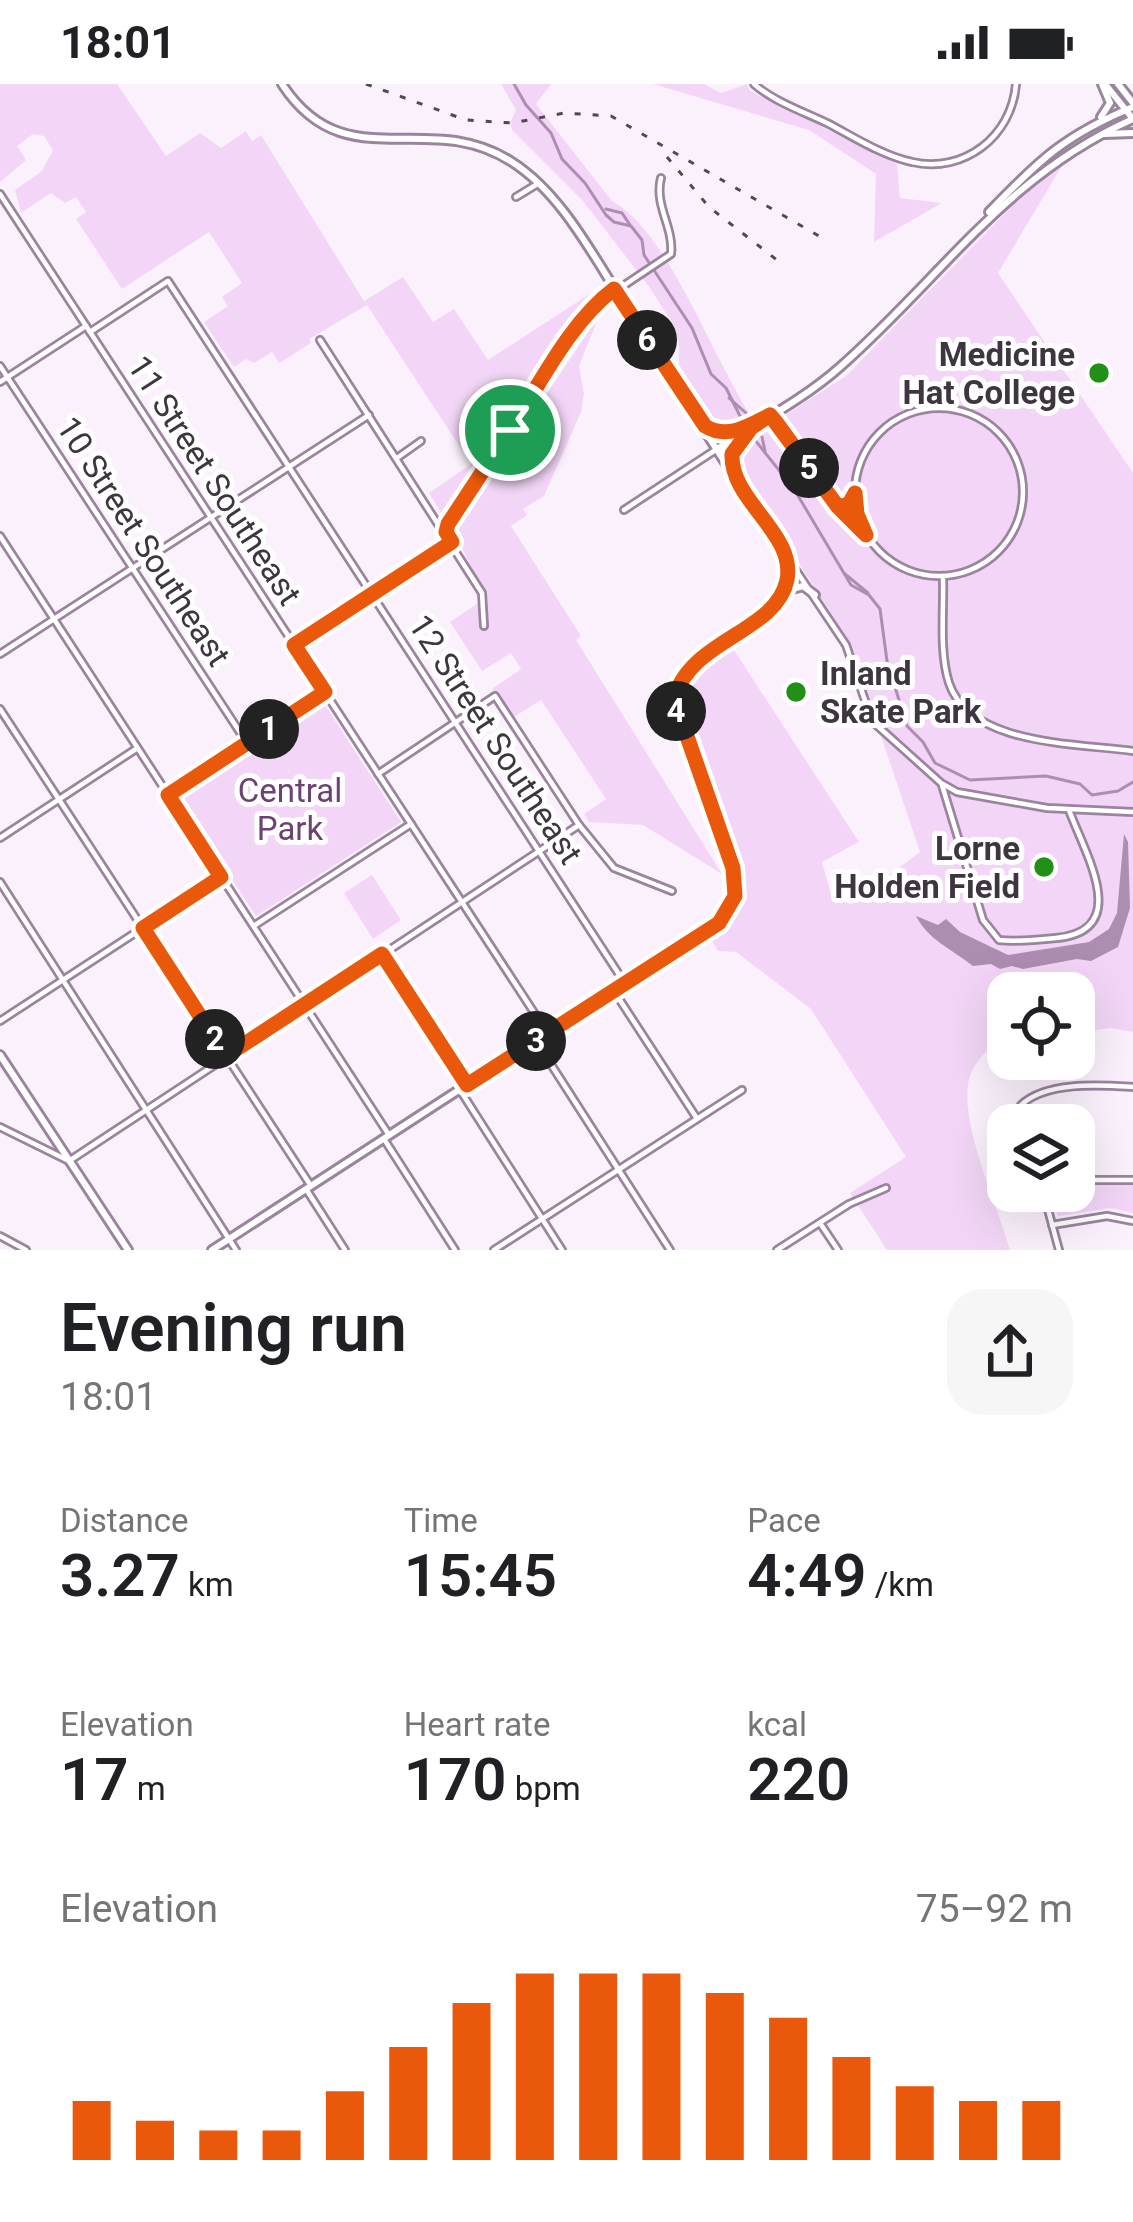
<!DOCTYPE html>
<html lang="en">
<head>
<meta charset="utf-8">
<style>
  :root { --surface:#fff; --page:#f6f6f6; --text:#202124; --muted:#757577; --accent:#ea580c }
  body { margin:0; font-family:Roboto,sans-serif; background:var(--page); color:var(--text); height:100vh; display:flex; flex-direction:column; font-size:45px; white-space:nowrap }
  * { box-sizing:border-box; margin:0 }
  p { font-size:39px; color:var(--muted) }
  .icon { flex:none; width:66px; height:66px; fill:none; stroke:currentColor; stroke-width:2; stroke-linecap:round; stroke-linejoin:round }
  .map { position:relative; height:1166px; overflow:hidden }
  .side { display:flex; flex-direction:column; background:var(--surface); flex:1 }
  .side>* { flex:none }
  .tools { position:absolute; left:987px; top:888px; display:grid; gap:24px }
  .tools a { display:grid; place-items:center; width:108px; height:108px; border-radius:24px; background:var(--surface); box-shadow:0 12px 48px #0002; font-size:60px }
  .pin { position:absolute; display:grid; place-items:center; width:102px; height:102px; color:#fff; margin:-51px; border:6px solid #fff; border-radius:50%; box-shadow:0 3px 12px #0007 }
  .km { position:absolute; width:60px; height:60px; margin:-30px; border-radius:50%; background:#222; color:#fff; font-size:33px; line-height:60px; text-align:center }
  .round { display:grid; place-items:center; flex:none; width:126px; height:126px; border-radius:36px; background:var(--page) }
  .headline { display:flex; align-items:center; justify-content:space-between; height:204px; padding:0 60px }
  h1 { font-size:66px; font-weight:600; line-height:90px }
  .metrics { display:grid; grid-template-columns:repeat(3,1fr); gap:18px; height:204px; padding:12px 60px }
  .metrics div { display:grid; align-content:center }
  .metrics b { font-size:60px; font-weight:600 }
  .metrics small { font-size:33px; font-weight:400 }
  .metrics p { font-size:33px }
  .chart { height:336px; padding:24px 60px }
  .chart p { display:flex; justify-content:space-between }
  .chart svg { width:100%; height:216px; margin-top:12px; stroke:var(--accent); stroke-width:6 }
  .status { display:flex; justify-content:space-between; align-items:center; height:84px; padding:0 60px; background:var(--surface); direction:ltr }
  .status svg { height:33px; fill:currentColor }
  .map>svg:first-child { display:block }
</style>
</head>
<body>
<div class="status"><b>18:01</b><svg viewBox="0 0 49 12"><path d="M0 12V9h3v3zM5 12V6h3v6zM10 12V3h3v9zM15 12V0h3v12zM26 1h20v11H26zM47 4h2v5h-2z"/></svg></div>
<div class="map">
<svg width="1133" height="1166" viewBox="0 0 1133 1166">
  <rect width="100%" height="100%" fill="#fbf1fc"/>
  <!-- green -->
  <g fill="#f3d6f7">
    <polygon points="0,0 117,0 166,72 200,49 221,64 246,47 252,57 261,51 364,217 403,193 433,238 454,225 488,276 602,202 451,428 444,433 429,409 471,380 367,221 309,255 311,259 279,279 272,268 254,279 246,275 234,283 204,238 228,222 222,213 242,199 209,148 122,205 76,135 86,128 76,113 65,119 51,109 21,129 15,106 42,87 53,66 44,52 33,50 17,62 26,76 0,98"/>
    <path d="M501,0H551L536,20L612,117C668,147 713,275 751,332L727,347L713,343L702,331L679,297V261L671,237L650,204L583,117L512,46L510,39L516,26Z"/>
    <polygon points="653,0 704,0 721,9 747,0 750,7 897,80 900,114 942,119 874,158 876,90 809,46"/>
    <path d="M1066,75L998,189L1133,389V948L1111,944L1074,949V909H1008V951C992,961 976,974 970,992C956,1033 999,1125 1010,1166H887L850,1109L906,1073L811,925L736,868L718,867L710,854C733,839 745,824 743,795L683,631C680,594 702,579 730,560L859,758L822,778L832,814L851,820L920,768L849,557L739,387L737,368L745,357L846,292L1031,103Z"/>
    <polygon points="599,232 579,282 584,310 581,328 544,412 523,425 527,431 511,442 581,552 576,556 722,790 643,741 589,738 584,730 606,715 541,616 512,634 492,605 521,585 511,569 482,587 450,538 484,515 455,446"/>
    <polygon points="323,618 401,738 256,832 178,712"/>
    <polygon points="372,791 401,836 373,855 344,809"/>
    <polygon points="1105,1096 1133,1099 1133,1129 1111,1124 1058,1132 1050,1107 1074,1107 1074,1101"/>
  </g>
  <!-- water -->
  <path fill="#ae8db3" d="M1124,750L1128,758L1130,824L1118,863L1091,877L1077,875L1023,885L1012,882L1000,885L991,880L973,882C952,865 928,856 916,832L938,841L946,835L960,848L1008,871L1089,858L1109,845L1117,829Z"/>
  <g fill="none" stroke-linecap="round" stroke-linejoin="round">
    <!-- stream -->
    <g stroke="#ae8db3" stroke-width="3">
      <polyline points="514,0 526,21 551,49 562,75 585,99 606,131 614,138 631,142 642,156 644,171 692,244 711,290 726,304 741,334"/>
      <polyline points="606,125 622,129 630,141"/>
      <polyline points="729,314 746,329"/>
      <polyline points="762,353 765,367"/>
      <polyline points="755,356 794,405 851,501 869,511 880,525 887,577 907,642 923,658 935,679 970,696 1046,692 1080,700 1092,711 1118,707 1133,698"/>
      <polyline points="845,490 868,509"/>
    </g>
    <!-- minor casing -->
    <g stroke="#9a849e" stroke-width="10">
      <g id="minor">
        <path d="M754,0C773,17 804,28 827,39C854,53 883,72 912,78C964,90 1012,52 1016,0"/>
        <polyline points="0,110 548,950"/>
        <polyline points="516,113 539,99"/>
        <polyline points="90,248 168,197 624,898"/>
        <polyline points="320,256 482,509 484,542"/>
        <polyline points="0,282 247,659"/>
        <polyline points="0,298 86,242"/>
        <circle cx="939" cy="408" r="84"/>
        <polyline points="772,333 838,423 861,447"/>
        <polyline points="397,374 421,357"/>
        <polyline points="838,423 849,420 855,409"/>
        <polyline points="624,426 717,365"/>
        <path d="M446,448L596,220L671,170C674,143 654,122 661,94"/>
        <polyline points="0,452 389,1051"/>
        <polyline points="785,470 846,561 872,637 941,699 957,708 1047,724 1133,728"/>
        <path d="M943,495C944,527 939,568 949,599C970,662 1077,659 1133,667"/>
        <polyline points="296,560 452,458"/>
        <polyline points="0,570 369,331"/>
        <polyline points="0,625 311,1102"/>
        <polyline points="378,690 495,612 579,741 614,784 672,807"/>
        <path d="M942,701L983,836L999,856C1018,858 1036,856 1056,854C1133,847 1085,770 1069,726"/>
        <polyline points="169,710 325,608"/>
        <polyline points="0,754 136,665"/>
        <polyline points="0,798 236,1166"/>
        <polyline points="255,841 411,740"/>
        <polyline points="382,870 468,1001"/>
        <polyline points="614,907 696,1033"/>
        <polyline points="0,937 221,793"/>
        <polyline points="536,957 670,1166"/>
        <polyline points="460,1006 562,1166"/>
        <path d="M1025,1041L1021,1021C1046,997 1100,1001 1133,1003"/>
        <polyline points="0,1043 69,1077 579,741"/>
        <polyline points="384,1055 455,1166"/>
        <polyline points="1074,1096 1133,1096"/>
        <polyline points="306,1105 345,1166"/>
        <polyline points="1043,1107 1059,1166"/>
        <polyline points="820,1139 838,1166"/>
        <polyline points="1052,1141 1107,1132 1133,1137"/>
        <polyline points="0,1152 26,1166"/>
        <polyline points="494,1166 742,1006"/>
        <polyline points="777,1166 849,1120 886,1104"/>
      </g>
    </g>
    <!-- tertiary casing -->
    <g stroke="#9a849e" stroke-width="12">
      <g id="tertiary">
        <polyline points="1105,0 1133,35"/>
        <polyline points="1118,0 1133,19"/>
        <polyline points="1101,33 1110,19 1102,0"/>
        <polyline points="1104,50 1133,49"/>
        <path d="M989,128C1039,76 1065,51 1133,23"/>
        <polyline points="705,341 724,350 748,341"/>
        <path d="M717,365C758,339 804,315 840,283C941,194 1005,92 1133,35"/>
        <polyline points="734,386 733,366 745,350"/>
        <polyline points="785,507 803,502 815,511"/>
        <polyline points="0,971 128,1166"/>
        <path d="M212,1166L724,834L735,812L733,784L674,615C691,547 803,545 784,468C729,387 677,303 625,221C593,172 562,110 512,78C428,23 345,97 282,0"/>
      </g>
    </g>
    <!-- minor -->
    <use href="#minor" stroke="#fff" stroke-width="4.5"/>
    <!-- tertiary -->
    <use href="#tertiary" stroke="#fff" stroke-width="6"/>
    <!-- rail -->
    <g stroke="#514853" stroke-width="3" stroke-dasharray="6 12" stroke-linecap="butt">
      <polyline points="366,0 466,36 513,39 564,29 611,32 819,152"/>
      <polyline points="667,73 709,123 782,180"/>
    </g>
  </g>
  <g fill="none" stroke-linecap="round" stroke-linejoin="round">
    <!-- route casing -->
    <g stroke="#fff" stroke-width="24">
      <path id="route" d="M510,346L448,440L446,448L452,458L294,561L325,608L168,711L221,793L143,844L226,972L382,870L467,1001L719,839L735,812L733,784L674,615C690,555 776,549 787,496C796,449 730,417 732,370L751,344L770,331L838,423L866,451L857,430L855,409L849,420L838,423L776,338L770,331C749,342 727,356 705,342L614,205C570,238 540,300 510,346"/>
    </g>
    <!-- route -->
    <use href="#route" stroke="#ea580c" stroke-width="15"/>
  </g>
  <!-- markers -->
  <g fill="#229017" stroke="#fff" stroke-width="4.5">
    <circle cx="1099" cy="289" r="12"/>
    <circle cx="796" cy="608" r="12"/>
    <circle cx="1044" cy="783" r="12"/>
  </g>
  <g text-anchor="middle" stroke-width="10" stroke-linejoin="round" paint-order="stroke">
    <!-- poi labels -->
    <g font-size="33" font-weight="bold" fill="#3e3540" stroke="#fff" text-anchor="end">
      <text x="1075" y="282">Medicine<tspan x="1075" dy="38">Hat College</tspan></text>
      <text x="820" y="601" text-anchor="start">Inland<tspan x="820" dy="38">Skate Park</tspan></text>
      <text x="1020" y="776">Lorne<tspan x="1020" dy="38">Holden Field</tspan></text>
    </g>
    <!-- street labels -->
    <g font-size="33" fill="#3e3540" stroke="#fff">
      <text transform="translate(215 396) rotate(57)" y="12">11 Street Southeast</text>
      <text transform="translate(144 457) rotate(57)" y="12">10 Street Southeast</text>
      <text transform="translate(496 655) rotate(57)" y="12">12 Street Southeast</text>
    </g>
    <!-- park labels -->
    <g font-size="33" fill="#6d4174" stroke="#fff">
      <text x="290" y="718">Central<tspan x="290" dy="38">Park</tspan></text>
    </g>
  </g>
</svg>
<div class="tools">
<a><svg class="icon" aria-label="locate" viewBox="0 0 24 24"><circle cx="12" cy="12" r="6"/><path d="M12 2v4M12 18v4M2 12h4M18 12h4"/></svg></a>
<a><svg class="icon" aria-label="layers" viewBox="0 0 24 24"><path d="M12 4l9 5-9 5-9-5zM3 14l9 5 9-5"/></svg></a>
</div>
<div class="pin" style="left:510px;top:346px;background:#1e9e55"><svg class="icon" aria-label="arrive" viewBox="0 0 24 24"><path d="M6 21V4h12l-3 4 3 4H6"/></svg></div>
<b class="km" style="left:269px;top:645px">1</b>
<b class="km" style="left:215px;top:955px">2</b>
<b class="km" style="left:536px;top:957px">3</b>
<b class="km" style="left:676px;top:627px">4</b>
<b class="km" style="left:809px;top:384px">5</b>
<b class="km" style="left:647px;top:256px">6</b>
</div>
<section class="side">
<div class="headline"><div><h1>Evening run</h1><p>18:01</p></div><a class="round"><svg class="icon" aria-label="share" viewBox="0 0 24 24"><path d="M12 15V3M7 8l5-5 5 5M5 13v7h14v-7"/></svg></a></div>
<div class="metrics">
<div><p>Distance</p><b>3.27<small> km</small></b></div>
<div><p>Time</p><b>15:45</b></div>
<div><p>Pace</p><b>4:49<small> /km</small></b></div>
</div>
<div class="metrics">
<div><p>Elevation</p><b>17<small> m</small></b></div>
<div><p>Heart rate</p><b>170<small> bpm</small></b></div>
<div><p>kcal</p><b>220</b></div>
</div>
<div class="chart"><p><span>Elevation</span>75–92 m</p>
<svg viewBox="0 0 160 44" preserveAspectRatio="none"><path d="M5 44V32M15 44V36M25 44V38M35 44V38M45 44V30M55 44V21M65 44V12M75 44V6M85 44V6M95 44V6M105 44V10M115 44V15M125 44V23M135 44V29M145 44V32M155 44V32"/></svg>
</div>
</section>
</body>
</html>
